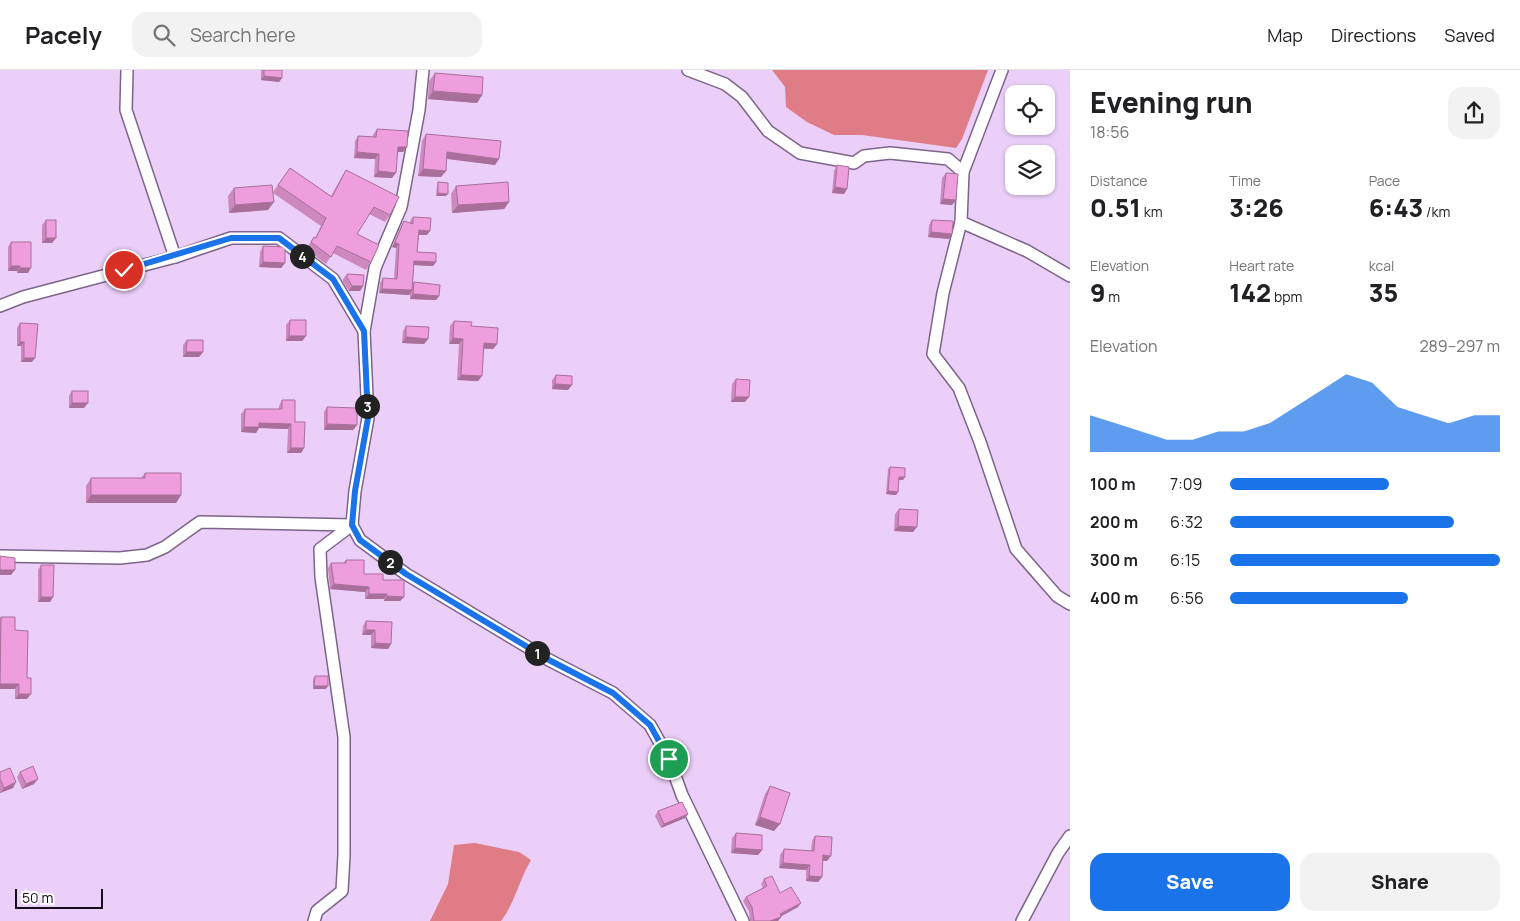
<!DOCTYPE html>
<html lang="en">
<head>
<meta charset="utf-8">
<style>
  :root { --surface:#fff; --page:#f2f2f2; --text:#202124; --muted:#757577; --line:#e0e0e0; --accent:#1a73e8 }
  body { margin:0; font-family:Manrope,sans-serif; background:var(--page); color:var(--text); height:100vh; display:flex; flex-direction:column; font-size:19px; white-space:nowrap }
  * { box-sizing:border-box; margin:0 }
  p { font-size:16px; color:var(--muted) }
  .icon { flex:none; width:28px; height:28px; fill:none; stroke:currentColor; stroke-width:2; stroke-linecap:round; stroke-linejoin:round }
  .map { position:relative; flex:1; overflow:hidden }
  .side { display:flex; flex-direction:column; background:var(--surface); width:450px }
  .side>* { flex:none }
  .buttons { position:absolute; left:1005px; top:15px; display:grid; gap:10px }
  .buttons a { display:grid; place-items:center; width:50px; height:50px; border-radius:10px; background:var(--surface); box-shadow:0 1px 4px #0004; font-size:25px }
  .scale { position:absolute; left:15px; bottom:12px; width:88px; box-sizing:border-box; padding-left:5px; border:2px solid #160c1b; border-top:0; font-size:14px; line-height:18px; white-space:nowrap; color:#160c1b; -webkit-text-stroke:4px #fcfcfc; paint-order:stroke }
  .pin { position:absolute; display:grid; place-items:center; width:42px; height:42px; color:#fff; margin:-21px; border:2px solid #fff; border-radius:50%; box-shadow:0 1px 5px #0007 }
  .km { position:absolute; width:25px; height:25px; margin:-12px; border-radius:50%; background:#222; color:#fff; font-size:14px; line-height:25px; text-align:center }
  .round { display:grid; place-items:center; flex:none; width:52px; height:52px; border-radius:15px; background:var(--page) }
  .headline { display:flex; align-items:center; justify-content:space-between; height:85px; padding:0 20px }
  h1 { font-size:28px; font-weight:800; line-height:38px }
  .figures { display:grid; grid-template-columns:repeat(3,1fr); gap:8px; height:85px; padding:5px 20px }
  .figures div { display:grid; align-content:center }
  .figures b { font-size:25px; font-weight:800 }
  .figures small { font-size:14px; font-weight:400 }
  .figures p { font-size:14px }
  .chart { height:140px; padding:10px 20px }
  .chart p { display:flex; justify-content:space-between }
  .chart svg { width:100%; height:90px; margin-top:5px; fill:var(--accent); opacity:.7 }
  .action { display:flex; gap:10px; margin-top:auto; padding:10px 20px }
  .action a { flex:1; height:58px; border-radius:15px; background:var(--accent); color:#fff; font-size:20px; font-weight:800; line-height:58px; text-align:center }
  .action a+a { background:var(--page); color:var(--text) }
  ul { padding:0 20px; list-style:none; font-size:16px }
  li { display:grid; grid-template-columns:80px 60px 1fr; align-items:center; height:38px }
  li i { height:12px; border-radius:6px; background:var(--accent) }
  header { display:flex; align-items:center; gap:30px; box-sizing:border-box; height:70px; padding:0 25px; background:var(--surface); border-bottom:1px solid var(--line) }
  header strong { font-size:24px }
  nav { display:flex; gap:28px; margin-inline-start:auto; font-size:18px }
  .search { width:350px; height:45px; background:var(--page); display:flex; align-items:center; gap:12px; box-sizing:border-box; padding:0 18px; border-radius:15px; color:var(--muted); font-size:19px }
  main { display:flex; flex:1; min-height:0 }
  .map>svg:first-child { display:block }
</style>
</head>
<body>
<header>
<strong>Pacely</strong>
<div class="search"><svg class="icon" aria-label="search" viewBox="0 0 24 24"><circle cx="10" cy="10" r="6"/><path d="M15 15l6 6"/></svg>Search here</div>
<nav><a>Map</a><a>Directions</a><a>Saved</a></nav>
</header>
<main>
<div class="map">
<svg width="1070" height="851" viewBox="0 0 1070 851">
  <rect width="100%" height="100%" fill="#ebcff9"/>
  <!-- water -->
  <g fill="#e07c85">
    <polygon points="772,0 988,0 962,69 956,78 862,65 834,65 807,52 786,37 785,17"/>
    <path d="M475,773L519,782L531,790C519,810 515,833 501,851H430L448,814L454,775Z"/>
  </g>
  <g fill="none" stroke-linecap="round" stroke-linejoin="round">
    <!-- minor casing -->
    <g stroke="#7d6489" stroke-width="14">
      <g id="minor">
        <polyline points="127,0 126,40 175,187"/>
        <polyline points="423,0 419,40 401,137 375,198 364,261 368,348 355,421 352,455 360,470 406,504 549,590 613,623 650,655 669,689 682,725 743,851"/>
        <polyline points="688,0 725,14 742,27 768,61 800,83 854,93 864,86 890,83 948,89 963,102"/>
        <polyline points="1002,0 963,102 961,152 943,223 933,284 959,318 980,372 1016,479 1057,526 1070,534"/>
        <polyline points="961,152 1027,181 1070,206"/>
        <polyline points="0,236 23,227 175,187 231,168 279,168 333,209 364,261"/>
        <polyline points="0,486 120,488 147,485 165,477 200,452 352,455"/>
        <polyline points="314,851 317,841 342,821 344,785 344,667 321,507 320,479 352,455"/>
        <polyline points="1022,851 1058,783 1070,766"/>
      </g>
    </g>
    <!-- minor -->
    <use href="#minor" stroke="#fff" stroke-width="11"/>
  </g>
  <!-- wall -->
  <g fill="#cd88bd">
    <polygon points="261,0 282,0 282,8 279,12 261,10"/>
    <polygon points="435,3 482,25 477,33 428,29 429,11"/>
    <polygon points="377,59 403,82 397,82 392,108 374,107 375,89 354,88 355,71 358,66 373,67 373,65"/>
    <polygon points="426,64 495,95 446,89 446,101 441,107 418,106 422,71"/>
    <polygon points="837,95 847,119 844,124 832,123 834,101"/>
    <polygon points="290,98 331,126 341,108 346,100 390,145 385,152 369,144 357,164 371,192 366,200 333,183 326,194 306,179 314,167 315,168 321,156 273,123 268,140 229,143 228,126 234,118 273,122"/>
    <polygon points="946,103 956,130 952,135 940,134 942,108"/>
    <polygon points="438,112 446,126 436,126 437,115"/>
    <polygon points="456,116 509,132 504,139 452,143 451,124"/>
    <polygon points="413,147 427,165 419,165 417,182 436,192 433,196 414,195 413,214 414,212 439,226 436,230 410,229 410,224 409,225 379,223 380,213 383,208 394,209 396,178 392,177 401,156 404,151 410,153 410,151"/>
    <polygon points="46,150 56,168 52,173 42,173 42,155"/>
    <polygon points="932,150 949,169 928,167 929,155"/>
    <polygon points="11,172 28,203 17,203 17,201 8,201 8,177"/>
    <polygon points="263,176 285,193 281,198 259,197 260,182"/>
    <polygon points="347,204 363,216 360,221 349,221 343,212 343,209"/>
    <polygon points="290,250 306,266 302,271 286,271 286,255"/>
    <polygon points="454,251 471,256 497,274 493,279 483,279 482,306 478,311 457,310 459,274 449,274 450,256"/>
    <polygon points="20,253 32,292 21,292 21,276 17,276 17,258"/>
    <polygon points="406,256 428,269 424,274 402,273 403,261"/>
    <polygon points="187,270 203,282 199,287 183,287 183,275"/>
    <polygon points="556,305 568,320 552,319 552,310"/>
    <polygon points="736,309 745,332 731,332 732,314"/>
    <polygon points="72,321 84,338 69,338 69,326"/>
    <polygon points="282,330 295,352 304,378 301,383 287,383 288,359 259,358 256,363 241,362 241,344 245,339 279,339 279,336"/>
    <polygon points="327,337 357,355 353,360 324,360 324,342"/>
    <polygon points="890,397 903,410 899,410 898,422 896,425 886,424 888,399"/>
    <polygon points="145,403 181,425 176,433 86,433 86,416 91,408 141,408"/>
    <polygon points="899,439 913,462 894,461 895,444"/>
    <polygon points="346,490 364,504 383,510 404,527 400,531 384,531 384,529 365,529 365,522 330,519 328,498 331,493 343,493"/>
    <polygon points="41,495 53,527 50,532 38,532 38,500"/>
    <polygon points="1,547 15,560 27,608 27,629 15,629 15,619 0,619 0,548"/>
    <polygon points="366,551 391,574 388,579 371,578 371,565 362,565 363,556"/>
    <polygon points="315,606 326,619 313,619 313,609"/>
    <polygon points="0,702 13,718 0,723"/>
    <polygon points="20,702 34,714 22,719 17,707"/>
    <polygon points="770,716 774,761 755,755 765,724"/>
    <polygon points="658,741 688,744 685,748 661,758 655,746"/>
    <polygon points="736,763 762,780 758,785 731,783 732,768"/>
    <polygon points="815,766 827,791 823,791 822,807 818,812 806,811 806,800 779,798 780,785 784,779 811,781 812,771"/>
    <polygon points="764,809 780,823 798,837 781,846 778,851 750,851 749,841 743,831 746,827 763,818 761,814"/>
  </g>
  <!-- shaded-wall -->
  <g fill="#a76f9a">
    <polygon points="264,6 282,8 279,12 261,10"/>
    <polygon points="433,21 482,25 477,33 428,29"/>
    <polygon points="398,77 407,77 403,82 394,82"/>
    <polygon points="357,82 379,84 375,89 354,88"/>
    <polygon points="447,82 499,89 495,95 442,88"/>
    <polygon points="423,99 446,101 441,107 418,106"/>
    <polygon points="378,101 396,103 392,108 374,107"/>
    <polygon points="835,117 847,119 844,124 832,123"/>
    <polygon points="438,123 448,124 446,126 436,126"/>
    <polygon points="943,129 956,130 952,135 940,134"/>
    <polygon points="274,132 268,140 229,143 235,135"/>
    <polygon points="509,132 504,139 452,143 458,135"/>
    <polygon points="419,160 430,161 427,165 416,165"/>
    <polygon points="931,162 952,164 949,169 928,167"/>
    <polygon points="46,168 56,168 52,173 42,173"/>
    <polygon points="395,172 399,174 396,178 392,177"/>
    <polygon points="414,191 436,192 433,196 411,195"/>
    <polygon points="263,192 285,193 281,198 259,197"/>
    <polygon points="11,196 20,196 17,201 8,201"/>
    <polygon points="20,198 31,198 28,203 17,203"/>
    <polygon points="352,216 363,216 360,221 349,221"/>
    <polygon points="382,219 412,220 409,225 379,223"/>
    <polygon points="413,224 439,226 436,230 410,229"/>
    <polygon points="289,266 306,266 302,271 286,271"/>
    <polygon points="406,267 428,269 424,274 402,273"/>
    <polygon points="453,268 463,269 459,274 449,274"/>
    <polygon points="20,272 24,272 21,276 17,276"/>
    <polygon points="484,273 497,274 493,279 480,278"/>
    <polygon points="186,282 203,282 199,287 183,287"/>
    <polygon points="24,288 35,288 32,292 21,292"/>
    <polygon points="461,305 482,306 478,311 457,310"/>
    <polygon points="555,314 572,315 568,320 552,319"/>
    <polygon points="735,327 749,327 745,332 731,332"/>
    <polygon points="72,333 88,333 84,338 69,338"/>
    <polygon points="259,353 291,354 288,359 259,358 256,363 241,362 244,357"/>
    <polygon points="327,354 357,355 353,360 324,360"/>
    <polygon points="291,378 304,378 301,383 287,383"/>
    <polygon points="899,407 905,407 903,410 897,410"/>
    <polygon points="888,421 898,422 896,425 886,424"/>
    <polygon points="91,425 181,425 176,433 86,433"/>
    <polygon points="898,456 917,457 913,462 894,461"/>
    <polygon points="0,500 15,500 11,505 0,505"/>
    <polygon points="334,514 369,517 365,522 330,519"/>
    <polygon points="369,524 387,524 384,529 365,529"/>
    <polygon points="387,526 404,527 400,531 384,531"/>
    <polygon points="41,527 53,527 50,532 38,532"/>
    <polygon points="366,560 375,560 371,565 362,565"/>
    <polygon points="375,573 391,574 388,579 371,578"/>
    <polygon points="0,614 19,614 15,619 0,619"/>
    <polygon points="314,616 328,616 326,619 313,619"/>
    <polygon points="19,624 31,624 27,629 15,629"/>
    <polygon points="38,709 34,714 22,719 26,714"/>
    <polygon points="16,712 13,718 0,723 4,718"/>
    <polygon points="688,744 685,748 661,758 664,754"/>
    <polygon points="760,747 780,754 774,761 755,755"/>
    <polygon points="735,778 762,780 758,785 731,783"/>
    <polygon points="823,785 831,786 827,791 820,790"/>
    <polygon points="783,793 810,795 806,800 779,798"/>
    <polygon points="809,806 822,807 818,812 806,811"/>
    <polygon points="801,833 798,837 780,847 781,847 778,851 770,851"/>
  </g>
  <!-- building -->
  <g fill="#ee9edc" stroke="#a76f9a">
    <polygon points="264,0 282,0 282,8 264,6"/>
    <polygon points="435,3 483,7 482,25 433,21"/>
    <polygon points="377,59 408,61 407,77 398,77 396,103 378,101 379,84 357,82 358,66 376,67"/>
    <polygon points="426,64 501,71 499,89 447,82 446,101 423,99"/>
    <polygon points="837,95 849,97 847,119 835,117"/>
    <polygon points="290,98 332,127 346,100 399,127 390,145 374,137 357,164 379,175 371,192 337,176 331,187 311,172 314,167 316,168 326,148 278,115"/>
    <polygon points="946,103 958,104 956,130 943,129"/>
    <polygon points="438,112 448,113 448,124 438,123"/>
    <polygon points="508,112 509,132 458,135 456,116"/>
    <polygon points="272,115 274,132 235,135 234,118"/>
    <polygon points="413,147 431,148 430,161 419,160 417,182 436,183 436,192 414,191 412,220 382,219 383,208 397,209 399,174 395,172 404,151 413,154"/>
    <rect x="46" y="150" width="10" height="18"/>
    <polygon points="932,150 953,151 952,164 931,162"/>
    <polygon points="11,172 31,172 31,198 20,198 20,196 11,196"/>
    <polygon points="263,176 285,177 285,193 263,192"/>
    <polygon points="347,204 364,205 363,216 352,216 347,207"/>
    <polygon points="414,212 440,215 439,226 413,224"/>
    <polygon points="290,250 306,250 306,266 289,266"/>
    <polygon points="454,251 472,252 471,256 498,258 497,274 484,273 482,306 461,305 463,269 453,268"/>
    <polygon points="20,253 38,254 35,288 24,288 24,272 20,272"/>
    <polygon points="406,256 429,257 428,269 406,267"/>
    <polygon points="187,270 203,270 203,282 186,282"/>
    <polygon points="556,305 572,306 572,315 555,314"/>
    <polygon points="736,309 750,310 749,327 735,327"/>
    <rect x="72" y="321" width="16" height="12"/>
    <polygon points="282,330 295,330 295,352 305,352 304,378 291,378 291,354 259,353 259,357 244,357 245,339 282,339"/>
    <polygon points="327,337 357,338 357,355 327,354"/>
    <polygon points="890,397 905,398 905,407 899,407 898,422 888,421"/>
    <polygon points="145,403 181,403 181,425 91,425 91,408 145,408"/>
    <polygon points="899,439 918,440 917,457 898,456"/>
    <polygon points="0,486 15,488 15,500 0,500"/>
    <polygon points="346,490 364,490 364,504 383,504 383,510 404,510 404,527 387,526 387,524 369,524 369,517 334,514 331,493 346,493"/>
    <polygon points="41,495 54,495 53,527 41,527"/>
    <polygon points="1,547 15,547 15,560 28,561 27,608 31,608 31,624 19,624 19,614 0,614"/>
    <polygon points="366,551 392,552 391,574 375,573 375,560 366,560"/>
    <polygon points="315,606 328,606 328,616 314,616"/>
    <polygon points="33,696 38,709 26,714 20,702"/>
    <polygon points="10,698 16,712 4,718 0,709 0,702"/>
    <polygon points="770,716 790,723 780,754 760,747"/>
    <polygon points="682,732 688,744 664,754 658,741"/>
    <polygon points="736,763 762,765 762,780 735,778"/>
    <polygon points="815,766 832,767 831,786 823,785 822,807 809,806 810,795 783,793 784,779 814,781"/>
    <polygon points="772,806 780,823 791,817 801,833 780,844 781,847 770,851 754,851 752,837 746,827 767,816 764,809"/>
  </g>
  <g fill="none" stroke-linecap="round" stroke-linejoin="round">
    <!-- route casing -->
    <g stroke="#fff" stroke-width="10">
      <polyline id="route" points="124,200 231,168 279,168 333,209 364,261 368,348 355,421 352,455 360,470 406,504 549,590 613,623 650,655 669,689"/>
    </g>
    <!-- route -->
    <use href="#route" stroke="#1a73e8" stroke-width="6"/>
  </g>
</svg>
<div class="buttons">
<a><svg class="icon" aria-label="locate" viewBox="0 0 24 24"><circle cx="12" cy="12" r="6"/><path d="M12 2v4M12 18v4M2 12h4M18 12h4"/></svg></a>
<a><svg class="icon" aria-label="layers" viewBox="0 0 24 24"><path d="M12 4l9 5-9 5-9-5zM3 14l9 5 9-5"/></svg></a>
</div>
<div class="scale">50 m</div>
<div class="pin" style="left:669px;top:689px;background:#1e9e55"><svg class="icon" aria-label="arrive" viewBox="0 0 24 24"><path d="M6 21V4h12l-3 4 3 4H6"/></svg></div>
<div class="pin" style="left:124px;top:200px;background:#d93025"><svg class="icon" aria-label="check" viewBox="0 0 24 24"><path d="M5 12l5 5 9-10"/></svg></div>
<b class="km" style="left:537px;top:583px">1</b>
<b class="km" style="left:390px;top:492px">2</b>
<b class="km" style="left:367px;top:336px">3</b>
<b class="km" style="left:302px;top:186px">4</b>
</div>
<section class="side">
<div class="headline"><div><h1>Evening run</h1><p>18:56</p></div><a class="round"><svg class="icon" aria-label="share" viewBox="0 0 24 24"><path d="M12 15V3M7 8l5-5 5 5M5 13v7h14v-7"/></svg></a></div>
<div class="figures">
<div><p>Distance</p><b>0.51<small> km</small></b></div>
<div><p>Time</p><b>3:26</b></div>
<div><p>Pace</p><b>6:43<small> /km</small></b></div>
</div>
<div class="figures">
<div><p>Elevation</p><b>9<small> m</small></b></div>
<div><p>Heart rate</p><b>142<small> bpm</small></b></div>
<div><p>kcal</p><b>35</b></div>
</div>
<div class="chart"><p><span>Elevation</span>289–297 m</p>
<svg viewBox="0 0 160 44" preserveAspectRatio="none"><path d="M0 44V26L10 30L20 34L30 38L40 38L50 34L60 34L70 30L80 22L90 14L100 6L110 10L120 22L130 26L140 30L150 26L160 26V44z"/></svg>
</div>
<ul>
<li><b>100 m</b>7:09<i style="width:59%"></i></li>
<li><b>200 m</b>6:32<i style="width:83%"></i></li>
<li><b>300 m</b>6:15<i style="width:100%"></i></li>
<li><b>400 m</b>6:56<i style="width:66%"></i></li>
</ul>
<div class="action"><a>Save</a><a>Share</a></div>
</section>
</main>
</body>
</html>
